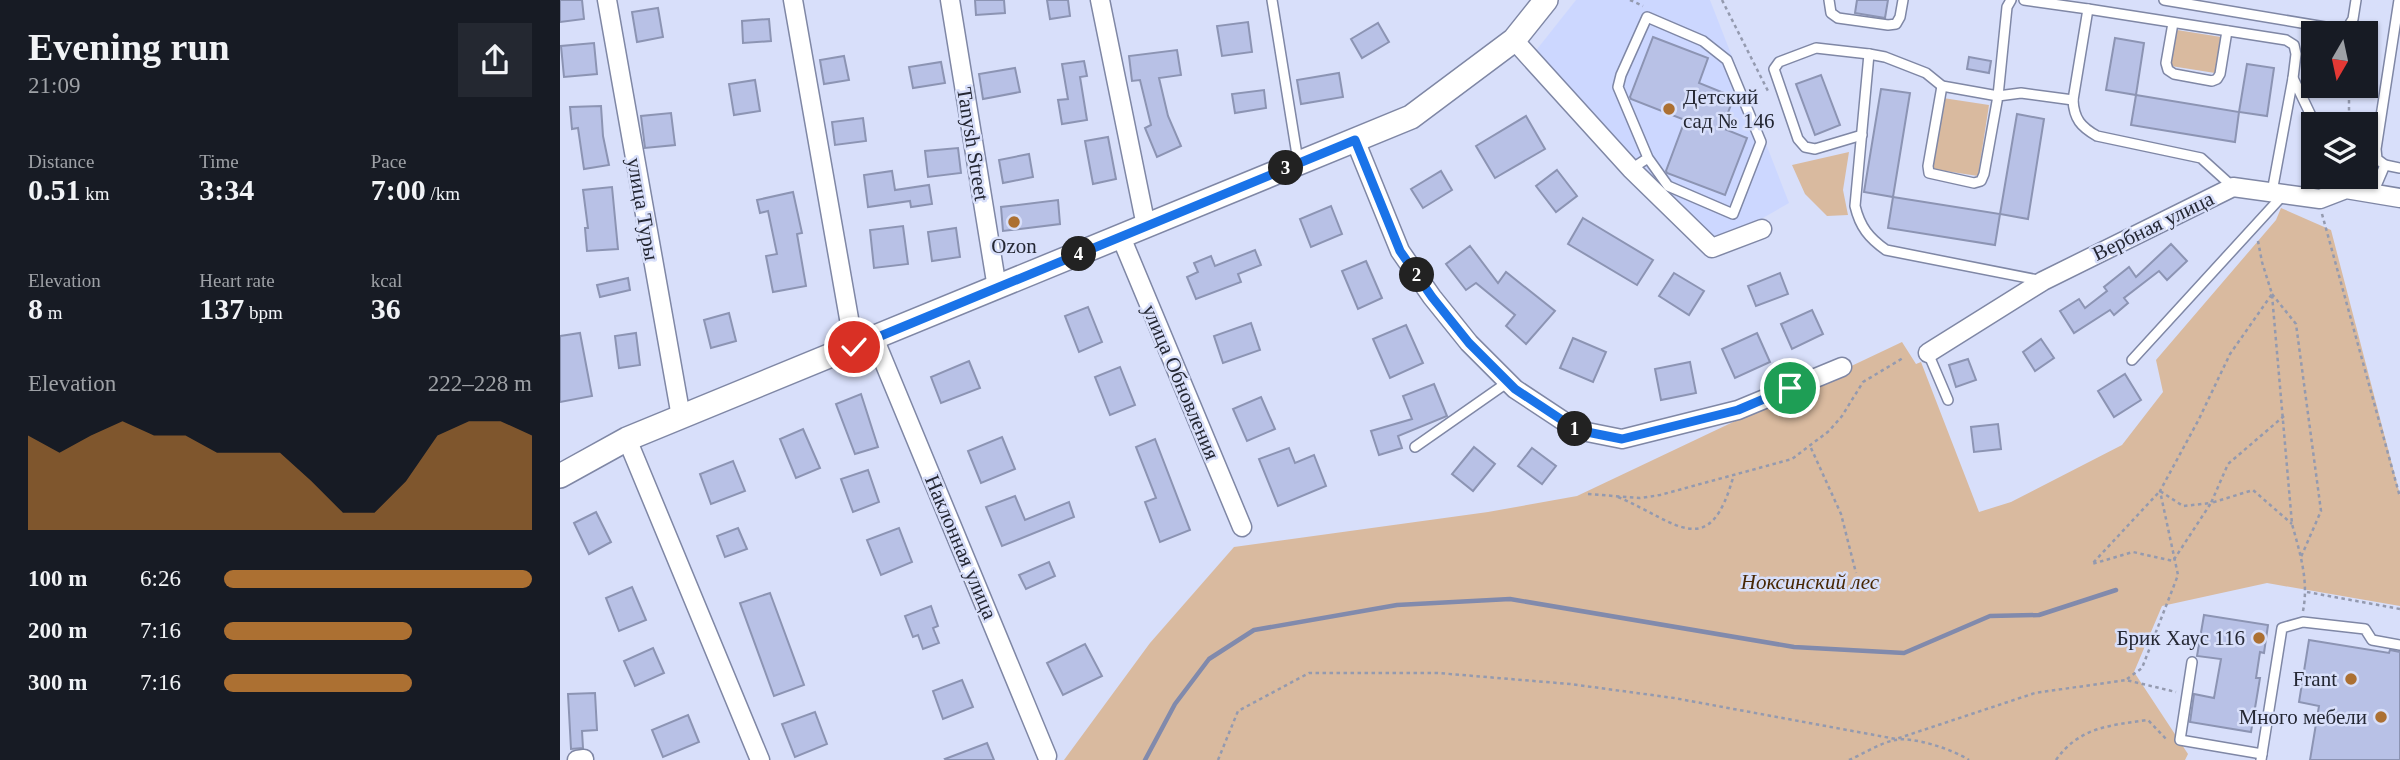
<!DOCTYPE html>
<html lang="en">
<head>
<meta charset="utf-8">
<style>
  :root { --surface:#171b24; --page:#242831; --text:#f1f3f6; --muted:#9ea1a6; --accent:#ac7032 }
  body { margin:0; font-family:Georgia,serif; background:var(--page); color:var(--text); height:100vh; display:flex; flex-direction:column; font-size:26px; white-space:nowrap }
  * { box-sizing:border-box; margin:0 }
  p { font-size:23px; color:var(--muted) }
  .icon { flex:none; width:38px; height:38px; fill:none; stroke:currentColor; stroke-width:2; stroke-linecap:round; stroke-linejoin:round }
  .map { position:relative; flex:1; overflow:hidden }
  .details { display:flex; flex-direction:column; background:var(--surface); width:560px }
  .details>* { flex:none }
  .needle { width:46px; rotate:189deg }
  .fabs { position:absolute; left:1741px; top:21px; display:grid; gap:14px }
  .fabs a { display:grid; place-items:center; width:77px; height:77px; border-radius:0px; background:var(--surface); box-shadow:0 2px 5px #0004; font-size:35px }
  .pin { position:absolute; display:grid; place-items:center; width:60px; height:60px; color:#fff; margin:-30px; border:4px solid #fff; border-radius:50%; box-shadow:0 2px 7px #0007 }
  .km { position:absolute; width:35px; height:35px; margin:-18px; border-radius:50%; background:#222; color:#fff; font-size:19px; line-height:35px; text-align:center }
  .round { display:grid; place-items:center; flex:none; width:74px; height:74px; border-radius:0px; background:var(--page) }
  .head { display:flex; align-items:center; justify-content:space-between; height:119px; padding:0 28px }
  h1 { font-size:38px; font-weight:700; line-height:52px }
  .metrics { display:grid; grid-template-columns:repeat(3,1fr); gap:10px; height:119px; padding:7px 28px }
  .metrics div { display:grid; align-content:center }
  .metrics b { font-size:30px; font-weight:700 }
  .metrics small { font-size:19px; font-weight:400 }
  .metrics p { font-size:19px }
  .chart { height:196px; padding:14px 28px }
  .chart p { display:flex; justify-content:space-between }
  .chart svg { width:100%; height:126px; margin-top:7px; fill:var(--accent); opacity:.7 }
  ul { padding:0 28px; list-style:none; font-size:23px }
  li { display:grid; grid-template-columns:112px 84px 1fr; align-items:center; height:52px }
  li i { height:18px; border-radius:9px; background:var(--accent) }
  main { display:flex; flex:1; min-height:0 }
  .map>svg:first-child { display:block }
</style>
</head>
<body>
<main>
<section class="details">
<div class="head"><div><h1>Evening run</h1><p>21:09</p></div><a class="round"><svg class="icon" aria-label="share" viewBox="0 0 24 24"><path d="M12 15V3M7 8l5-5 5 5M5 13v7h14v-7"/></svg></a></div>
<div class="metrics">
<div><p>Distance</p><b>0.51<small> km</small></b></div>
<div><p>Time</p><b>3:34</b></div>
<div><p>Pace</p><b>7:00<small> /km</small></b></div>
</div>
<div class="metrics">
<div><p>Elevation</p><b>8<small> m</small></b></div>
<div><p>Heart rate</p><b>137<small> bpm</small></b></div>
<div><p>kcal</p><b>36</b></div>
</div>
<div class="chart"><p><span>Elevation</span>222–228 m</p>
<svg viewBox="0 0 160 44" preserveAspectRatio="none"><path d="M0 44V11L10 17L20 11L30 6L40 11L50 11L60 17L70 17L80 17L90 27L100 38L110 38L120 27L130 11L140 6L150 6L160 11V44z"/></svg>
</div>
<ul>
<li><b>100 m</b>6:26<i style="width:100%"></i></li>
<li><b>200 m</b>7:16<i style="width:61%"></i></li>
<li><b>300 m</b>7:16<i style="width:61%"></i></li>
</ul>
</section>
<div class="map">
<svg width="1840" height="760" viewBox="0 0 1840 760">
  <rect width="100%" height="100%" fill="#d8dffa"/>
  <!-- built -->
  <polygon fill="#ccd7ff" points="1016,0 1150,0 1229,203 1159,243 1103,196 974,53"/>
  <!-- green -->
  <g fill="#d9ba9f">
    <polygon points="1617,30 1661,37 1655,73 1611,66"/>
    <polygon points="1383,98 1429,105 1418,176 1372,169"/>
    <polygon points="1289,152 1283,190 1288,215 1267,216 1245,194 1232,165"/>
    <polygon points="1721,208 1771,230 1840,495 1840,606 1707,583 1602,606 1574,672 1628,754 1625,760 504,760 590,643 674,547 928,512 1017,496 1342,342 1356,364 1361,362 1419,512 1451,502 1562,445 1603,392 1596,360 1716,220"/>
  </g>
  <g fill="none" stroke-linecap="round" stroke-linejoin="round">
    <!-- stream -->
    <polyline stroke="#818aac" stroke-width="4.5" points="585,760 615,704 649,659 694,630 837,605 950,599 1234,647 1344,653 1430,616 1479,615 1556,590"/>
  </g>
  <!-- building -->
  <g fill="#b8c1e6" stroke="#8c94b3" stroke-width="2">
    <polygon points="0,0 22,0 24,19 0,22"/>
    <polygon points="415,0 444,0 445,13 416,15"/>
    <polygon points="487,0 508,0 510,16 490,19"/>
    <polygon points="1297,0 1328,0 1325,18 1295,13"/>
    <polygon points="98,8 103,37 77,42 72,12"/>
    <polygon points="209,19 211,41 183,43 182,21"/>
    <polygon points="688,22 692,52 662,56 657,26"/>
    <polygon points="818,23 829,42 802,58 791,39"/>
    <polygon points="1093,37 1148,58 1139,83 1174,97 1162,128 1187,138 1165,195 1107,173 1106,171 1125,120 1071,99 1070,97"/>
    <polygon points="1555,38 1584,43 1576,95 1546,90"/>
    <polygon points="34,43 37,74 4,77 1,46"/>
    <polygon points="617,50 621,75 599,78 608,116 621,146 597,157 585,128 591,125 580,80 572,81 569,56"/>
    <polygon points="284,56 289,80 264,84 260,60"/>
    <polygon points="1409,57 1431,61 1429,73 1407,69"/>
    <polygon points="524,61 527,76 520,77 527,120 502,124 498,100 508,99 502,64"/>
    <polygon points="381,62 385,83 353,88 349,67"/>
    <polygon points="1687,64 1714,68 1707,116 1679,112"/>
    <polygon points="455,68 460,92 423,99 419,74"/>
    <polygon points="779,73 783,97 741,104 737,80"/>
    <polygon points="1261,75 1280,125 1255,135 1236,84"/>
    <polygon points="195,80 200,111 174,115 169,84"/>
    <polygon points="1321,89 1350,93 1333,197 1304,192"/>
    <polygon points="704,90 706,108 675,113 672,94"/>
    <polygon points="1576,95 1679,112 1675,142 1571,125"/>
    <polygon points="41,106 43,136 49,165 24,169 18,128 12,129 10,107"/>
    <polygon points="111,113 115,145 85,148 81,116"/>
    <polygon points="1457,114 1484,119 1468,219 1440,214"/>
    <polygon points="966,116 985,149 935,178 916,146"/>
    <polygon points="303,118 306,141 275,145 272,122"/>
    <polygon points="548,137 556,179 533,184 525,141"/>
    <polygon points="398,148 401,173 368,177 365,151"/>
    <polygon points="469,154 473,177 443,183 439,160"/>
    <polygon points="997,170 1017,196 996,212 976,186"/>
    <polygon points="332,171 335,190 369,185 372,204 351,207 350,201 308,207 304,175"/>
    <polygon points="881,171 892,190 863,208 851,189"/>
    <polygon points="52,187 58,249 27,251 25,228 28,228 23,190"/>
    <polygon points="233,192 242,233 237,234 246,286 213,292 206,256 217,254 208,211 200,213 197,200"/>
    <polygon points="1333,197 1440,214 1435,245 1328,228"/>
    <polygon points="498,200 500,224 443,231 441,207"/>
    <polygon points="771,206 782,234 751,247 740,219"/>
    <polygon points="1023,218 1093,260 1077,285 1008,244"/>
    <polygon points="343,226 348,264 314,268 310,230"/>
    <polygon points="396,228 400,257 372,261 368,232"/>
    <polygon points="1611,244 1627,261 1607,280 1599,271 1564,298 1568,303 1554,315 1550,310 1514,333 1500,311 1519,299 1525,308 1547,291 1544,287 1569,267 1576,277"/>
    <polygon points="910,246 938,283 946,272 995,311 966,344 946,326 955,315 916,283 906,290 886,264"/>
    <polygon points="695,250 701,265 678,274 681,282 636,299 627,277 638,272 634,263 651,256 655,266"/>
    <polygon points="806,261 822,298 798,309 782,271"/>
    <polygon points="1114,273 1144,291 1129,315 1099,296"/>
    <polygon points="1220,273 1228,294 1196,306 1188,286"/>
    <polygon points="68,278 70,290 40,297 37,285"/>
    <polygon points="528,307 542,342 519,352 505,316"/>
    <polygon points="1252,310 1263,334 1232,349 1221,324"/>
    <polygon points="169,313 176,341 151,348 144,320"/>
    <polygon points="691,323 700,350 663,363 654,336"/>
    <polygon points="846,325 863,363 830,378 813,339"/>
    <polygon points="20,333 32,396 0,402 0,336"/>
    <polygon points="76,333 80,365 59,368 55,336"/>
    <polygon points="1197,333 1210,362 1175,378 1162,349"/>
    <polygon points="1013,338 1046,352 1033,382 1000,368"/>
    <polygon points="1481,339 1494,358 1475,371 1463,352"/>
    <polygon points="1408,359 1416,380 1396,387 1389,365"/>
    <polygon points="409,361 420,388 381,403 371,377"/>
    <polygon points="1130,362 1136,393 1101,400 1095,369"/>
    <polygon points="560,367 575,405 550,415 535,377"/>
    <polygon points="1565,374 1581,400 1554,417 1538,391"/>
    <polygon points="874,384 887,416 838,436 842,448 819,455 811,431 852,419 843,396"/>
    <polygon points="301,394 318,447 295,454 276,404"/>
    <polygon points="701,397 715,429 687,441 673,409"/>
    <polygon points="1438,424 1441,449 1414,452 1411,427"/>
    <polygon points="243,429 260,468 236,478 220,439"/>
    <polygon points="442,437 455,469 421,483 408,451"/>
    <polygon points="595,439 630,530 600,542 585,502 596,498 576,447"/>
    <polygon points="914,447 935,464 913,491 892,474"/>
    <polygon points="729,448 735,463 754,455 766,486 718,506 699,459"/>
    <polygon points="972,448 996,466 982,484 958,466"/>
    <polygon points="173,461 185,491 151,504 140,474"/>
    <polygon points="308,470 319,502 293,512 281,479"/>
    <polygon points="455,496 465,520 509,502 514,517 442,546 426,507"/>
    <polygon points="36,512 51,542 29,554 14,523"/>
    <polygon points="178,528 187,549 165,557 157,536"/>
    <polygon points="339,528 352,562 321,575 307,540"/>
    <polygon points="489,562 495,576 466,589 459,575"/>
    <polygon points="72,587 86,620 59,631 46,598"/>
    <polygon points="210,593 244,685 214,696 180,603"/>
    <polygon points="371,606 378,626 373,628 379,643 363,649 358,635 353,637 345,616"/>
    <polygon points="1644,615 1708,625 1704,653 1700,652 1696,678 1700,678 1691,732 1630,722 1634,694 1654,698 1661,659 1637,656"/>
    <polygon points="1749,640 1829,653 1830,650 1840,652 1840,760 1750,760 1759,706 1739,702"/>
    <polygon points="525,644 542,676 503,695 487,663"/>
    <polygon points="93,648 104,673 75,686 64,661"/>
    <polygon points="402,680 413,707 383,719 373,691"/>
    <polygon points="35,693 37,730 22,731 23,748 11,749 8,694"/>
    <polygon points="255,712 267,744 235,757 222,724"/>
    <polygon points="128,715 139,742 103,757 92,730"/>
    <polygon points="427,743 434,760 386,760 385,759"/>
  </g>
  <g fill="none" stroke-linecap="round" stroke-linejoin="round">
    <!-- service casing -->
    <g stroke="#7f87a5" stroke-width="12">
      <g id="service">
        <polyline points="712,0 738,161"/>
        <polyline points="1269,0 1271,13 1278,18 1328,25 1336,24 1340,17 1343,0"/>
        <path d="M1451,0L1447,7L1438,96L1382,86L1366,73L1325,57L1309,54L1295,206C1300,227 1309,238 1326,250L1483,281"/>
        <polyline points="1464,0 1528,9"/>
        <polyline points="1604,0 1777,29 1788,27 1793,19 1796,0"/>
        <polyline points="1839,0 1816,149 1817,159 1825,165 1840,168"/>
        <polyline points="1613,23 1606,63 1608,70 1614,74 1652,81 1657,79 1660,74 1667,31"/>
        <polyline points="1382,86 1368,166 1369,173 1414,183 1421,181 1424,174 1438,96 1461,93 1513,100"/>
        <polyline points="1302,135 1255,149 1245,147 1238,139 1214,69 1219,62 1256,48 1309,54"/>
        <polyline points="1071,169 1088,158 1058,87 1061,75 1087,17 1143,41 1167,60 1201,142 1173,214 1108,186 1088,158"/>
        <path d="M1673,187L1641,158L1537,136C1521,127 1514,119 1513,100L1528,9L1726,40L1734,45L1736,54L1733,78L1755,124"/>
        <polyline points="1712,192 1733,78"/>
        <polyline points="1813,193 1825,165"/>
        <polyline points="1368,353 1388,400"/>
        <polyline points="1572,360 1724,194"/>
        <polyline points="855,447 948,382"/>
        <polyline points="1632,662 1620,740 1702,754"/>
        <polyline points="1701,760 1722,628 1743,622 1805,629 1812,640 1840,645"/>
      </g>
    </g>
    <!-- minor casing -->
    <g stroke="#7f87a5" stroke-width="21">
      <g id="minor">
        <polyline points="47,0 121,417"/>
        <polyline points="233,0 294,347"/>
        <polyline points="390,0 437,288"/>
        <polyline points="540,0 586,226"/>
        <polyline points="954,40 1071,169 1152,248 1202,229"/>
        <polyline points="795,140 840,251 872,297 909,343 955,389 1017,430 1062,439 1178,410 1282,367"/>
        <polyline points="561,237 682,527"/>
        <polyline points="314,338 487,756"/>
        <polyline points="1368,353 1483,281 1673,187 1760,199 1786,189 1840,198"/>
        <polyline points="67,439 200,760"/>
        <polyline points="17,760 24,759"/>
      </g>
    </g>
    <!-- tertiary casing -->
    <g stroke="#7f87a5" stroke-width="26">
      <polyline id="tertiary" points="0,476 67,439 851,117 954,40 986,0"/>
    </g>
    <!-- path -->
    <g stroke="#949aaf" stroke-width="2.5" stroke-dasharray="3.5 3.5" stroke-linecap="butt">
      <polyline points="1070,0 1083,6"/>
      <polyline points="1162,0 1209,93"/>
      <polyline points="1789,86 1789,124"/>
      <polyline points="1762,214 1840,497"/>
      <polyline points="1712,294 1736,324 1761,511 1741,557"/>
      <path d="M1712,295L1732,524C1740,553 1749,581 1743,611"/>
      <polyline points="1724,416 1668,464 1651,503 1623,506 1600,491 1532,564 1573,552 1613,561 1651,503 1693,490 1732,524"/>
      <polyline points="1251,448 1281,514 1296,573"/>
      <polyline points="1028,494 1080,498 1100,495 1232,459 1269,431 1282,416 1303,382 1343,358"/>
      <path d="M1058,497C1117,522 1150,564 1174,474"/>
      <polyline points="1747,592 1840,609"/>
      <polyline points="1567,679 1582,668 1618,575 1600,491 1639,419 1670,354 1712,294 1702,262 1698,241"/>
      <polyline points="658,760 678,711 749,673 878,673 1010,684 1114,698 1336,739 1475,693 1566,680 1616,692"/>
      <path d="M1289,760C1303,754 1320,743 1335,740C1353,736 1394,750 1409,760"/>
      <path d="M1496,760C1519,727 1551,725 1588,720L1607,740"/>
    </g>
    <!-- service -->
    <use href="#service" stroke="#fff" stroke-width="9"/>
    <!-- minor -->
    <use href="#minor" stroke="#fff" stroke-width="18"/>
    <!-- tertiary -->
    <use href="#tertiary" stroke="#fff" stroke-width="23"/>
  </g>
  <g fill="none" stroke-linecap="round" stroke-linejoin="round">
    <!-- route casing -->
    <g stroke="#fff" stroke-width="14">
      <polyline id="route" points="294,347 795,140 840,251 872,297 909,343 955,389 1017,430 1062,439 1178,410 1230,388"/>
    </g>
    <!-- route -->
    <use href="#route" stroke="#1a73e8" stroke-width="9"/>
  </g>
  <!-- markers -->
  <g fill="#ac7032" stroke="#d8dffa" stroke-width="2.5">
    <circle cx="1109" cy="109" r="7"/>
    <circle cx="454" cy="222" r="7"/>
    <circle cx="1699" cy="638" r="7"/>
    <circle cx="1791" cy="679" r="7"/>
    <circle cx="1821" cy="717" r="7"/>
  </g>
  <g text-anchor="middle" stroke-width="5" stroke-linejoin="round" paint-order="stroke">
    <!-- poi labels -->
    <g font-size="21" fill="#242733" stroke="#d8dffa" text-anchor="end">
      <text x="1123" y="104" text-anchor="start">Детский<tspan x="1123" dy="24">сад № 146</tspan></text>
      <text x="454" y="253" text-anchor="middle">Ozon</text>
      <text x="1685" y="645">Брик Хаус 116</text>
      <text x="1777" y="686">Frant</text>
      <text x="1807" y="724">Много мебели</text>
    </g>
    <!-- street labels -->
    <g font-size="21" fill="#242733" stroke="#d8dffa">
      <text transform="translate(413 144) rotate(81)" y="7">Tanysh Street</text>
      <text transform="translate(83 209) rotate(80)" y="7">улица Туры</text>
      <text transform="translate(1593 226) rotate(-26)" y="7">Вербная улица</text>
      <text transform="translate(621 382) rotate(67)" y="7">улица Обновления</text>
      <text transform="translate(401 547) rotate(67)" y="7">Наклонная улица</text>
    </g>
    <!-- park labels -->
    <g font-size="21" font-style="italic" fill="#472704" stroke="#d8dffa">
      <text x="1250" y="589">Ноксинский лес</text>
    </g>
  </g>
</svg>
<div class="fabs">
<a><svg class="needle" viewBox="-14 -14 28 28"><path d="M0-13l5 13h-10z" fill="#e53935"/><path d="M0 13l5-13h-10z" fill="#9ea1a6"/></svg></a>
<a><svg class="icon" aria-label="layers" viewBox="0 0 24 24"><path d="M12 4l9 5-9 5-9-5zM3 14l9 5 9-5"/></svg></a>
</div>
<div class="pin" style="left:1230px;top:388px;background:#1e9e55"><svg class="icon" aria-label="arrive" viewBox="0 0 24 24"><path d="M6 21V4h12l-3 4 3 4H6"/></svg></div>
<div class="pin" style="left:294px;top:347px;background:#d93025"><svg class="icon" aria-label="check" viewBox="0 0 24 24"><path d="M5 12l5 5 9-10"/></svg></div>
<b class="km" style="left:1015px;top:429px">1</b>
<b class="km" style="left:857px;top:275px">2</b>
<b class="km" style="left:726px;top:168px">3</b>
<b class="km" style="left:519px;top:254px">4</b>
</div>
</main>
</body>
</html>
